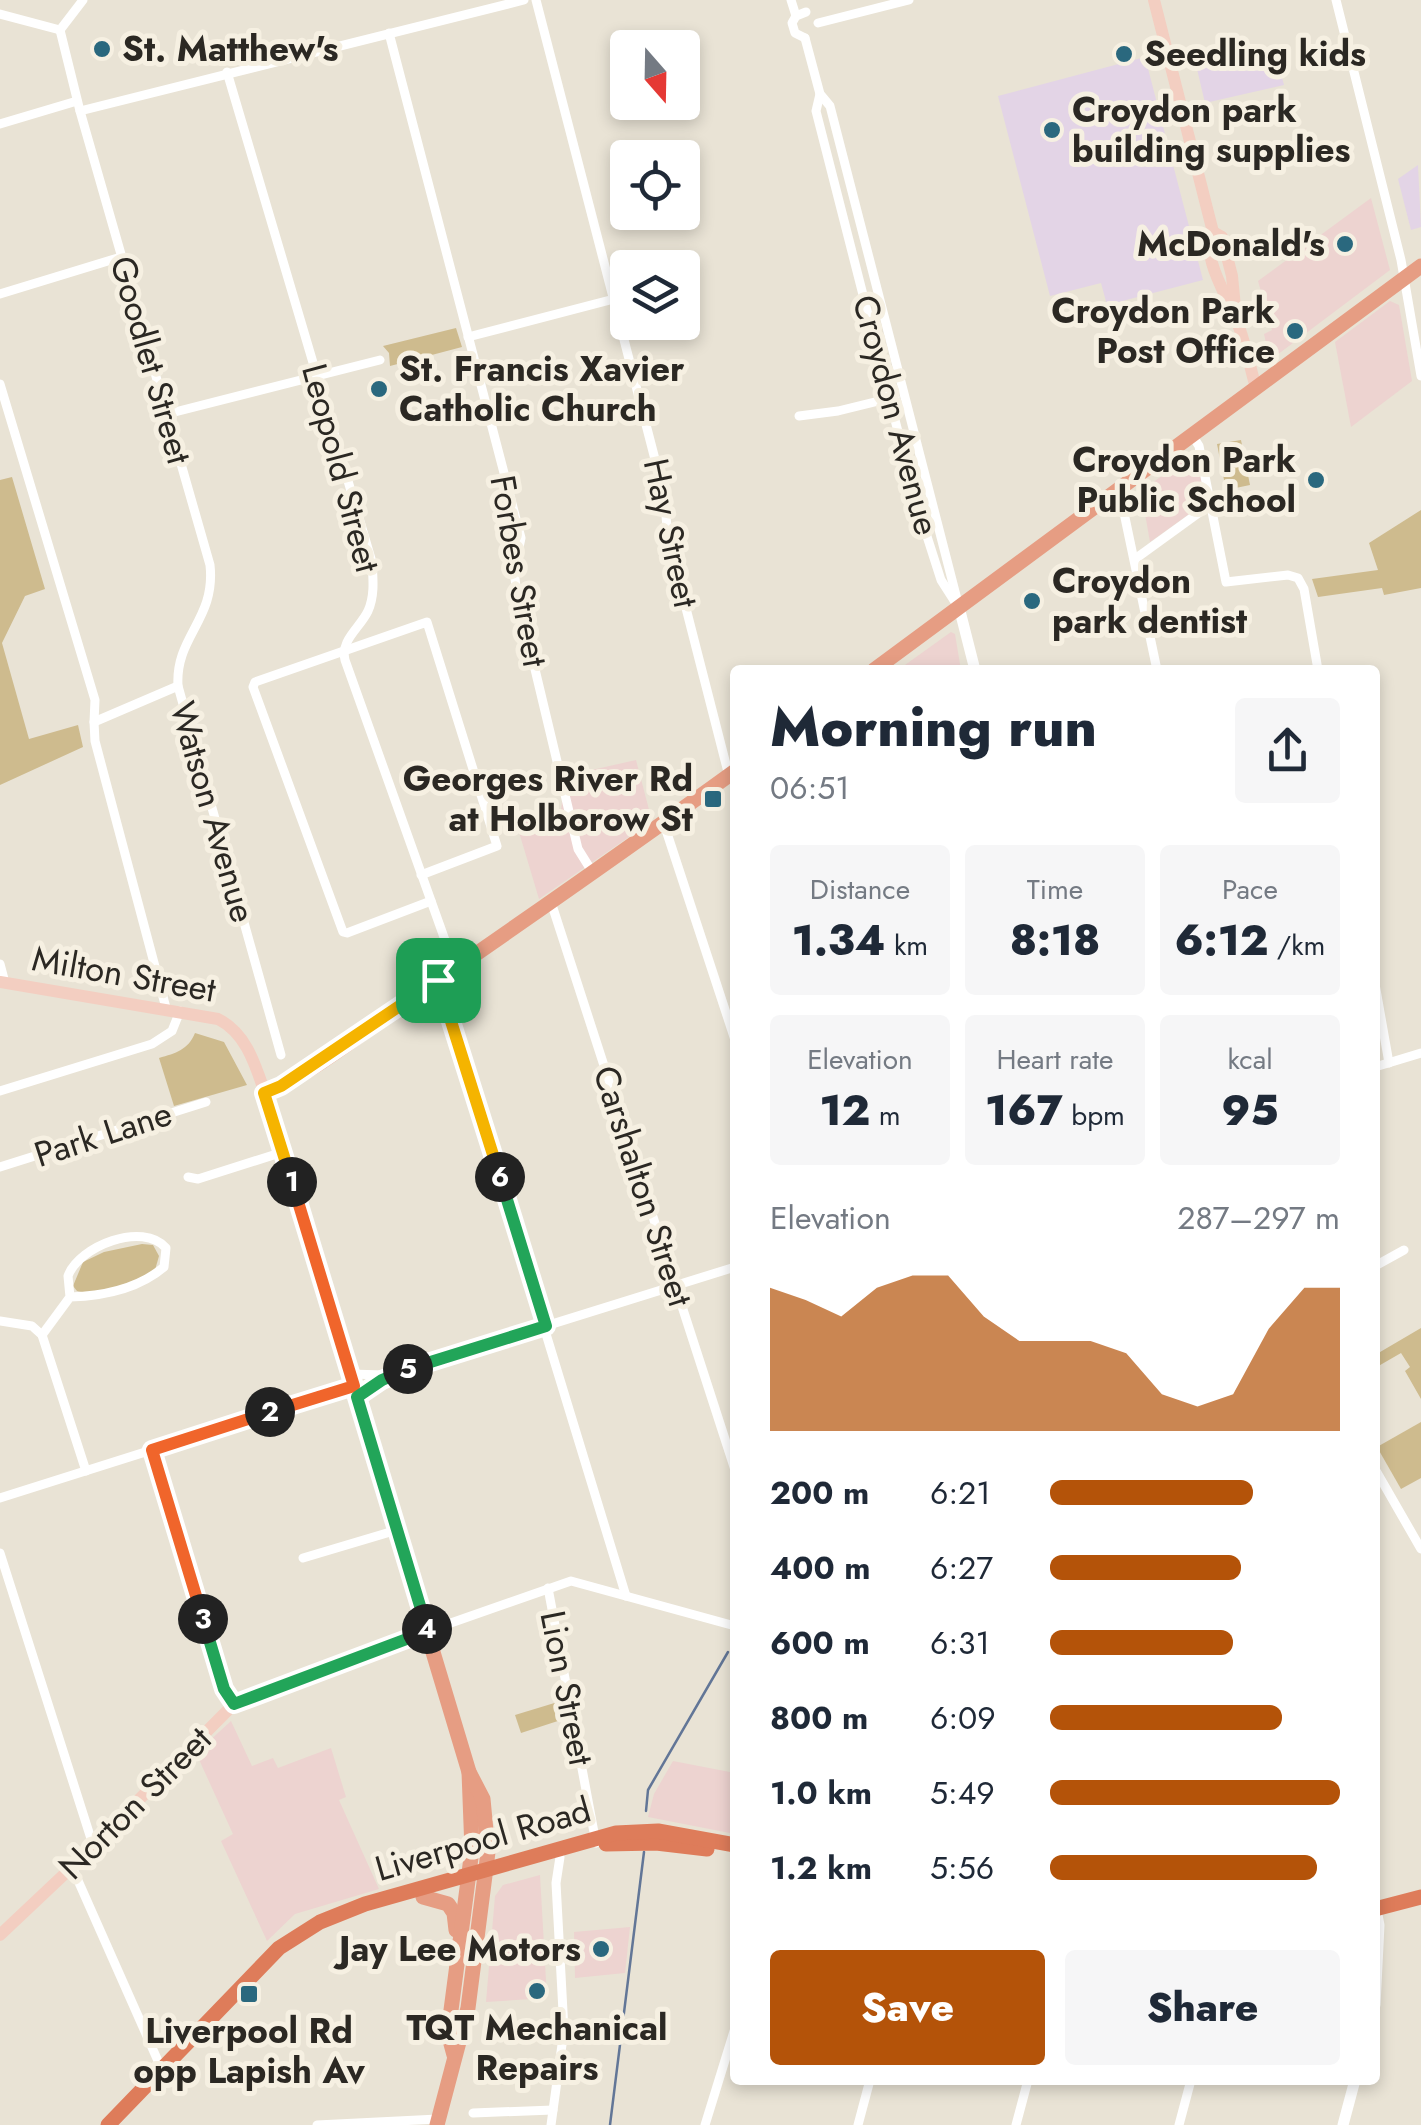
<!DOCTYPE html>
<html lang="en">
<head>
<meta charset="utf-8">
<style>
  :root { --surface:#fff; --page:#f6f6f7; --text:#1f2937; --muted:#747a83; --accent:#b45309 }
  body { margin:0; font-family:Jost,sans-serif; background:var(--page); color:var(--text); height:100vh; display:flex; flex-direction:column; font-size:38px; white-space:nowrap }
  * { box-sizing:border-box; margin:0 }
  p { font-size:32px; color:var(--muted) }
  .icon { flex:none; width:55px; height:55px; fill:none; stroke:currentColor; stroke-width:2; stroke-linecap:round; stroke-linejoin:round }
  .map { position:relative; flex:1; overflow:hidden }
  .side { position:absolute; left:730px; top:665px; width:650px; height:1420px; display:flex; flex-direction:column; background:var(--surface); border-radius:10px; box-shadow:0 5px 15px #0003 }
  .side>* { flex:none }
  .needle { width:65px; rotate:160deg }
  .tools { position:absolute; left:610px; top:30px; display:grid; gap:20px }
  .tools a { display:grid; place-items:center; width:90px; height:90px; border-radius:10px; background:var(--surface); box-shadow:0 5px 15px #0003; font-size:50px }
  .pin { position:absolute; display:grid; place-items:center; width:85px; height:85px; color:#fff; margin:-42px; border-radius:20px; box-shadow:0 5px 15px #0006 }
  .km { position:absolute; width:50px; height:50px; margin:-25px; border-radius:50%; background:#222; color:#fff; font-size:28px; line-height:50px; text-align:center }
  .round { display:grid; place-items:center; flex:none; width:105px; height:105px; border-radius:10px; background:var(--page) }
  .headline { display:flex; align-items:center; justify-content:space-between; height:170px; padding:0 40px }
  h1 { font-size:55px; font-weight:800; line-height:75px }
  .figures { display:grid; grid-template-columns:repeat(3,1fr); gap:15px; height:170px; padding:10px 40px }
  .figures div { display:grid; align-content:center; border-radius:10px; background:var(--page); text-align:center }
  .figures b { font-size:42px; font-weight:800 }
  .figures small { font-size:28px; font-weight:400 }
  .figures p { font-size:28px }
  .chart { height:280px; padding:20px 40px }
  .chart p { display:flex; justify-content:space-between }
  .chart svg { width:100%; height:180px; margin-top:10px; fill:var(--accent); opacity:.7 }
  .cta { display:flex; gap:20px; margin-top:auto; padding:20px 40px }
  .cta a { flex:1; height:115px; border-radius:10px; background:var(--accent); color:#fff; font-size:40px; font-weight:800; line-height:115px; text-align:center }
  .cta a+a { background:var(--page); color:var(--text) }
  ul { padding:0 40px; list-style:none; font-size:32px }
  li { display:grid; grid-template-columns:160px 120px 1fr; align-items:center; height:75px }
  li i { height:25px; border-radius:12px; background:var(--accent) }
  .map>svg:first-child { display:block }
</style>
</head>
<body>
<div class="map">
<svg width="1421" height="2125" viewBox="0 0 1421 2125">
  <rect width="100%" height="100%" fill="#e9e3d5"/>
  <!-- commercial -->
  <g fill="#edd3d0">
    <polygon points="1371,198 1390,270 1273,358 1269,357 1264,334 1272,330 1258,281"/>
    <polygon points="1390,301 1399,305 1412,381 1351,427 1335,342"/>
    <polygon points="1195,452 1206,502 1150,542 1141,491"/>
    <polygon points="951,632 955,634 961,670 898,670"/>
    <polygon points="636,760 652,821 539,899 516,822 561,810 565,776"/>
    <polygon points="231,1721 252,1766 273,1758 278,1768 331,1748 346,1797 339,1800 379,1889 295,1914 267,1941 221,1841 233,1834 196,1753"/>
    <polygon points="673,1761 735,1773 735,1834 648,1817 654,1794"/>
    <polygon points="540,1875 547,1998 486,2002 495,1896 503,1885"/>
    <polygon points="630,1927 625,1973 575,1978 574,1932"/>
  </g>
  <!-- industrial -->
  <g fill="#e3d4e6">
    <polygon points="1263,54 1266,66 1278,63 1284,85 1205,103 1197,69"/>
    <polygon points="1145,57 1203,280 1107,305 1101,283 1050,296 998,96"/>
    <polygon points="1418,165 1421,227 1411,230 1398,179"/>
  </g>
  <!-- green -->
  <g fill="#cebb8e">
    <polygon points="456,328 462,347 390,366 389,353 383,346"/>
    <polygon points="1241,440 1250,485 1226,490 1217,444"/>
    <polygon points="12,477 45,589 25,596 2,643 29,739 78,725 83,747 0,785 0,480"/>
    <polygon points="1421,510 1421,588 1384,595 1382,588 1318,597 1312,579 1378,570 1369,543"/>
    <path d="M195,1033L224,1042L247,1085L174,1106L159,1058C176,1053 188,1050 195,1033Z"/>
    <path d="M142,1244L153,1245L159,1256L155,1270C133,1283 103,1298 77,1291L73,1286L83,1262L104,1252Z"/>
    <polygon points="1421,1328 1421,1399 1405,1371 1410,1367 1401,1353 1375,1368 1375,1355"/>
    <polygon points="1421,1422 1421,1478 1401,1489 1377,1447"/>
    <polygon points="561,1701 564,1719 521,1733 515,1715"/>
  </g>
  <g fill="none" stroke-linecap="round" stroke-linejoin="round">
    <!-- stream -->
    <g stroke="#627697" stroke-width="2.5">
      <polyline points="646,1811 648,1790 728,1652"/>
      <polyline points="610,2125 644,1852"/>
    </g>
    <!-- minor -->
    <g stroke="#fff" stroke-width="9">
      <polyline points="536,0 664,494 668,538 729,776"/>
      <polyline points="791,0 796,16"/>
      <polyline points="1336,0 1401,260 1421,376"/>
      <polyline points="0,14 60,30"/>
      <polyline points="818,23 909,0"/>
      <path d="M60,30L80,111L210,565C216,620 175,636 178,686L281,1055"/>
      <polyline points="60,30 83,0"/>
      <polyline points="389,33 521,538 514,571 517,594 578,849 593,873"/>
      <polyline points="805,38 820,94 830,106 959,607"/>
      <polyline points="805,38 795,33 792,23 796,16 806,12"/>
      <path d="M227,72L372,562C373,579 375,595 368,611C360,628 340,640 345,660L455,968"/>
      <polyline points="820,94 816,111 916,502 941,580 957,605"/>
      <polyline points="80,111 524,0"/>
      <polyline points="0,124 77,101"/>
      <polyline points="0,294 121,257"/>
      <polyline points="468,337 614,299"/>
      <polyline points="0,384 95,700 94,722 178,686"/>
      <polyline points="167,414 380,360"/>
      <polyline points="799,416 838,411 895,397"/>
      <polyline points="1192,435 1199,446 1226,582 1288,575 1298,578 1304,589 1318,670"/>
      <polyline points="1119,489 1157,670"/>
      <polyline points="1135,559 1211,504"/>
      <polyline points="94,722 95,741 166,1008"/>
      <polyline points="664,824 735,1040"/>
      <polyline points="421,875 497,846 427,622 255,682 253,687 343,932 347,933 431,901"/>
      <polyline points="551,902 735,1470"/>
      <polyline points="0,964 5,983"/>
      <polyline points="438,980 626,1596"/>
      <polyline points="1375,984 1389,1063"/>
      <polyline points="1375,1067 1421,1053"/>
      <polyline points="0,1091 152,1044 172,1031 180,1011"/>
      <polyline points="0,1167 206,1102"/>
      <polyline points="188,1177 198,1179 283,1152"/>
      <polyline points="1375,1266 1404,1250"/>
      <polyline points="0,1321 32,1326 42,1335 86,1471"/>
      <path d="M42,1335L70,1297L68,1276C79,1246 143,1221 166,1248L164,1267C138,1289 103,1296 70,1297"/>
      <polyline points="350,1374 384,1375"/>
      <polyline points="357,1397 392,1374 735,1267"/>
      <polyline points="152,1450 224,1689 234,1704"/>
      <polyline points="1375,1469 1421,1549"/>
      <polyline points="0,1498 354,1386"/>
      <polyline points="0,1553 93,1845"/>
      <polyline points="303,1558 397,1530"/>
      <polyline points="548,1588 596,1843"/>
      <polyline points="428,1631 571,1581 735,1626"/>
      <polyline points="72,1867 162,2070"/>
      <polyline points="473,2113 553,2110"/>
      <polyline points="317,2125 438,2119"/>
      <polyline points="551,2125 564,2030 556,1883 560,1857"/>
      <polyline points="705,2125 735,2028"/>
      <polyline points="858,2125 870,2080"/>
      <polyline points="1016,2125 1028,2080"/>
      <polyline points="1179,2125 1191,2080"/>
    </g>
    <!-- tertiary -->
    <g stroke="#fff" stroke-width="11">
      <polyline points="959,607 975,670"/>
      <polyline points="1375,2005 1379,1925 1375,1905"/>
      <polyline points="1343,2125 1355,2080"/>
    </g>
    <!-- secondary -->
    <g stroke="#f3cec1" stroke-width="12">
      <path d="M1154,0L1213,232C1201,258 1226,293 1235,317C1245,339 1249,364 1256,388"/>
      <polyline points="1213,232 1222,237 1232,276 1235,307"/>
      <path d="M0,982L218,1019C246,1033 255,1064 265,1093"/>
      <polyline points="0,1935 72,1867 234,1704 246,1697 428,1631"/>
    </g>
    <!-- primary -->
    <g stroke="#e69d83" stroke-width="15">
      <polyline points="874,670 1421,266"/>
      <polyline points="423,1897 448,1904 454,1913 456,1930"/>
      <polyline points="454,2055 448,2033 472,1850 469,1772"/>
      <path d="M437,2125L468,2008L488,1852L483,1799L469,1772L265,1093C312,1074 374,1024 418,994C524,921 630,847 735,771"/>
    </g>
    <!-- trunk -->
    <g stroke="#de7c5a" stroke-width="15">
      <polyline points="606,1844 656,1843 707,1849"/>
      <polyline points="1375,1909 1421,1897"/>
      <polyline points="108,2125 279,1948 320,1922 365,1904 616,1833 658,1831 735,1845"/>
    </g>
  </g>
  <g fill="none" stroke-linecap="round" stroke-linejoin="round">
    <!-- split-1 casing -->
    <g stroke="#fff" stroke-width="20">
      <polyline id="split-1" points="292,1182 264,1093 281,1086 438,980"/>
    </g>
    <!-- split-2 casing -->
    <g stroke="#fff" stroke-width="20">
      <polyline id="split-2" points="270,1412 354,1386 292,1182"/>
    </g>
    <!-- split-3 casing -->
    <g stroke="#fff" stroke-width="20">
      <polyline id="split-3" points="203,1619 152,1450 270,1412"/>
    </g>
    <!-- split-4 casing -->
    <g stroke="#fff" stroke-width="20">
      <polyline id="split-4" points="203,1619 224,1689 234,1704 428,1631 427,1629"/>
    </g>
    <!-- split-5 casing -->
    <g stroke="#fff" stroke-width="20">
      <polyline id="split-5" points="408,1369 382,1380 357,1397 427,1629"/>
    </g>
    <!-- split-6 casing -->
    <g stroke="#fff" stroke-width="20">
      <polyline id="split-6" points="408,1369 546,1326 500,1177"/>
    </g>
    <!-- split-7 casing -->
    <g stroke="#fff" stroke-width="20">
      <polyline id="split-7" points="438,980 500,1177"/>
    </g>
    <!-- split-1 -->
    <use href="#split-1" stroke="#f5b400" stroke-width="12"/>
    <!-- split-2 -->
    <use href="#split-2" stroke="#f0652b" stroke-width="12"/>
    <!-- split-3 -->
    <use href="#split-3" stroke="#f0652b" stroke-width="12"/>
    <!-- split-4 -->
    <use href="#split-4" stroke="#22a559" stroke-width="12"/>
    <!-- split-5 -->
    <use href="#split-5" stroke="#22a559" stroke-width="12"/>
    <!-- split-6 -->
    <use href="#split-6" stroke="#22a559" stroke-width="12"/>
    <!-- split-7 -->
    <use href="#split-7" stroke="#f5b400" stroke-width="12"/>
  </g>
  <!-- markers -->
  <g fill="#2a687e" stroke="#f6f0e2" stroke-width="4">
    <circle cx="102" cy="49" r="10"/>
    <circle cx="1124" cy="54" r="10"/>
    <circle cx="1052" cy="130" r="10"/>
    <circle cx="1345" cy="244" r="10"/>
    <circle cx="1295" cy="331" r="10"/>
    <circle cx="379" cy="389" r="10"/>
    <circle cx="1316" cy="480" r="10"/>
    <circle cx="1032" cy="601" r="10"/>
    <rect x="703" y="789" width="20" height="20" rx="5"/>
    <circle cx="601" cy="1949" r="10"/>
    <circle cx="537" cy="1991" r="10"/>
    <rect x="239" y="1984" width="20" height="20" rx="5"/>
  </g>
  <g text-anchor="middle" stroke-width="10" stroke-linejoin="round" paint-order="stroke">
    <!-- poi labels -->
    <g font-size="35" font-weight="bold" fill="#2b2823" stroke="#f6f0e2" text-anchor="start">
      <text x="122" y="61">St. Matthew's</text>
      <text x="1144" y="66">Seedling kids</text>
      <text x="1072" y="122">Croydon park<tspan x="1072" dy="40">building supplies</tspan></text>
      <text x="1325" y="256" text-anchor="end">McDonald's</text>
      <text x="1275" y="323" text-anchor="end">Croydon Park<tspan x="1275" dy="40">Post Office</tspan></text>
      <text x="399" y="381">St. Francis Xavier<tspan x="399" dy="40">Catholic Church</tspan></text>
      <text x="1296" y="472" text-anchor="end">Croydon Park<tspan x="1296" dy="40">Public School</tspan></text>
      <text x="1052" y="593">Croydon<tspan x="1052" dy="40">park dentist</tspan></text>
      <text x="693" y="791" text-anchor="end">Georges River Rd<tspan x="693" dy="40">at Holborow St</tspan></text>
      <text x="581" y="1961" text-anchor="end">Jay Lee Motors</text>
      <text x="537" y="2040" text-anchor="middle">TQT Mechanical<tspan x="537" dy="40">Repairs</tspan></text>
      <text x="249" y="2043" text-anchor="middle">Liverpool Rd<tspan x="249" dy="40">opp Lapish Av</tspan></text>
    </g>
    <!-- street labels -->
    <g font-size="35" fill="#2b2823" stroke="#f6f0e2">
      <text transform="translate(151 360) rotate(74)" y="12">Goodlet Street</text>
      <text transform="translate(896 415) rotate(75)" y="12">Croydon Avenue</text>
      <text transform="translate(341 468) rotate(75)" y="12">Leopold Street</text>
      <text transform="translate(671 533) rotate(78)" y="12">Hay Street</text>
      <text transform="translate(519 571) rotate(80)" y="12">Forbes Street</text>
      <text transform="translate(213 812) rotate(74)" y="12">Watson Avenue</text>
      <text transform="translate(124 974) rotate(10)" y="12">Milton Street</text>
      <text transform="translate(103 1134) rotate(-18)" y="12">Park Lane</text>
      <text transform="translate(643 1186) rotate(72)" y="12">Carshalton Street</text>
      <text transform="translate(567 1688) rotate(79)" y="12">Lion Street</text>
      <text transform="translate(135 1803) rotate(-45)" y="12">Norton Street</text>
      <text transform="translate(483 1839) rotate(-16)" y="12">Liverpool Road</text>
    </g>
  </g>
</svg>
<div class="tools">
<a><svg class="needle" viewBox="-14 -14 28 28"><path d="M0-13l5 13h-10z" fill="#e53935"/><path d="M0 13l5-13h-10z" fill="#747a83"/></svg></a>
<a><svg class="icon" aria-label="locate" viewBox="0 0 24 24"><circle cx="12" cy="12" r="6"/><path d="M12 2v4M12 18v4M2 12h4M18 12h4"/></svg></a>
<a><svg class="icon" aria-label="layers" viewBox="0 0 24 24"><path d="M12 4l9 5-9 5-9-5zM3 14l9 5 9-5"/></svg></a>
</div>
<div class="pin" style="left:438px;top:980px;background:#1e9e55"><svg class="icon" aria-label="arrive" viewBox="0 0 24 24"><path d="M6 21V4h12l-3 4 3 4H6"/></svg></div>
<b class="km" style="left:292px;top:1182px">1</b>
<b class="km" style="left:270px;top:1412px">2</b>
<b class="km" style="left:203px;top:1619px">3</b>
<b class="km" style="left:427px;top:1629px">4</b>
<b class="km" style="left:408px;top:1369px">5</b>
<b class="km" style="left:500px;top:1177px">6</b>
<section class="side">
<div class="headline"><div><h1>Morning run</h1><p>06:51</p></div><a class="round"><svg class="icon" aria-label="share" viewBox="0 0 24 24"><path d="M12 15V3M7 8l5-5 5 5M5 13v7h14v-7"/></svg></a></div>
<div class="figures">
<div><p>Distance</p><b>1.34<small> km</small></b></div>
<div><p>Time</p><b>8:18</b></div>
<div><p>Pace</p><b>6:12<small> /km</small></b></div>
</div>
<div class="figures">
<div><p>Elevation</p><b>12<small> m</small></b></div>
<div><p>Heart rate</p><b>167<small> bpm</small></b></div>
<div><p>kcal</p><b>95</b></div>
</div>
<div class="chart"><p><span>Elevation</span>287–297 m</p>
<svg viewBox="0 0 160 44" preserveAspectRatio="none"><path d="M0 44V9L10 12L20 16L30 9L40 6L50 6L60 16L70 22L80 22L90 22L100 25L110 35L120 38L130 35L140 19L150 9L160 9V44z"/></svg>
</div>
<ul>
<li><b>200 m</b>6:21<i style="width:70%"></i></li>
<li><b>400 m</b>6:27<i style="width:66%"></i></li>
<li><b>600 m</b>6:31<i style="width:63%"></i></li>
<li><b>800 m</b>6:09<i style="width:80%"></i></li>
<li><b>1.0 km</b>5:49<i style="width:100%"></i></li>
<li><b>1.2 km</b>5:56<i style="width:92%"></i></li>
</ul>
<div class="cta"><a>Save</a><a>Share</a></div>
</section>
</div>
</body>
</html>
